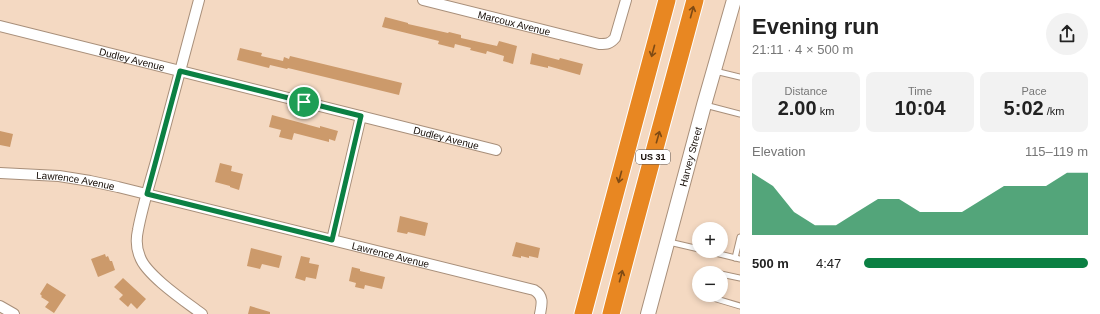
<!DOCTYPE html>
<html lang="en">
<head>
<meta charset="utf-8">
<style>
  :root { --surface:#fff; --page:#f2f2f2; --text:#222; --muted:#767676; --accent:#0b8043 }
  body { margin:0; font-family:Helvetica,sans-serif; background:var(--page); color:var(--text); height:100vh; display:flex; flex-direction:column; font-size:15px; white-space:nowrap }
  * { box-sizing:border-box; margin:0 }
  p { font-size:13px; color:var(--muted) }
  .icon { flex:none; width:22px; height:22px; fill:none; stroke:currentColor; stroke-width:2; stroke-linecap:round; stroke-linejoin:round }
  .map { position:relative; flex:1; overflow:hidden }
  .details { display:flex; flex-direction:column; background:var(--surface); width:360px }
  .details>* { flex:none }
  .controls { position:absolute; left:692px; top:222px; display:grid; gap:8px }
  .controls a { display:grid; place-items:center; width:36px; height:36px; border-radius:50%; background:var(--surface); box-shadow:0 2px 6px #0003; font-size:20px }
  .pin { position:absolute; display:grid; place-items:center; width:34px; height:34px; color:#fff; margin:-17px; border:2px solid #fff; border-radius:50%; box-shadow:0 1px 4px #0007 }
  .round { display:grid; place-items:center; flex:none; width:42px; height:42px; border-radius:21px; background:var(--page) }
  .headline { display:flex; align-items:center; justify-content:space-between; height:68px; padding:0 12px }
  h1 { font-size:22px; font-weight:700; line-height:30px }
  .figures { display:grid; grid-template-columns:repeat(3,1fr); gap:6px; height:68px; padding:4px 12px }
  .figures div { display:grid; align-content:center; border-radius:8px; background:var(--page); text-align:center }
  .figures b { font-size:20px; font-weight:700 }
  .figures small { font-size:11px; font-weight:400 }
  .figures p { font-size:11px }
  .chart { height:112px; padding:8px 12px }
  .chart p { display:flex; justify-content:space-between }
  .chart svg { width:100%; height:72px; margin-top:4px; fill:var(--accent); opacity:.7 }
  ul { padding:0 12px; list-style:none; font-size:13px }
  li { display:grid; grid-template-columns:64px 48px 1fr; align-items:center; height:30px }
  li i { height:10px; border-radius:5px; background:var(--accent) }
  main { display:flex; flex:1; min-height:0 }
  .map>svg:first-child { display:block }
</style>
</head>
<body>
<main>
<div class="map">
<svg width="740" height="314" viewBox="0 0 740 314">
  <rect width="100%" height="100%" fill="#f4d9c2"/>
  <!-- building -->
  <g fill="#cc9a6b">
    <polygon points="385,17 408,23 408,24 448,33 449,32 461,35 461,38 497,46 499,41 517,46 513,64 503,61 504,56 487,51 486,54 470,50 471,48 455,44 454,48 438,44 439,41 382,27"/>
    <polygon points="240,48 262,53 261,56 283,61 284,57 289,59 290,56 402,83 399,95 288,68 287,69 270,65 269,68 237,60"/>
    <polygon points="532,53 559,60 560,58 583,64 580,75 548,66 548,68 530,64"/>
    <polygon points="272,115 320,128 320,126 338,131 335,141 329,139 329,142 294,133 292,140 279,137 281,130 269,127"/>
    <polygon points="0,131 13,134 10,147 0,145"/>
    <polygon points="220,163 232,166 231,171 243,174 239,190 230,187 230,186 215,182"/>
    <polygon points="400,216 428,223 425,236 408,232 407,234 397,232"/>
    <polygon points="516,242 540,248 538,258 529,256 529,258 521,256 521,258 512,256"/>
    <polygon points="251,248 282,256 279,268 262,264 260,269 247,266"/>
    <polygon points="105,254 106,257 108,256 110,261 112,261 115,270 98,277 91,259"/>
    <polygon points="301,256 310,258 309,263 319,265 316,279 306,277 305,281 295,278"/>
    <polygon points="352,267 360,269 360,271 385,277 382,289 365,285 364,289 355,287 356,283 349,281"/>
    <polygon points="123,278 146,299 137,309 131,303 128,307 119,299 123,295 114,287"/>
    <polygon points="47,283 66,295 54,313 45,307 49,302 41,297 42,296 40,294"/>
    <polygon points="250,306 270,312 270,314 248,314"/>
  </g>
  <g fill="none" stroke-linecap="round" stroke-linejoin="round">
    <!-- lane casing -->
    <g stroke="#a88f7a" stroke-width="7">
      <g id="lane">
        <polyline points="715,71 740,77"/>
        <polyline points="705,105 740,114"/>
        <polyline points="669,242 699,249"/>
        <polyline points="707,251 740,259"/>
        <polyline points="735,258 740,237"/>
        <polyline points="705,273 706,271 714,273"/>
        <polyline points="721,274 740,278"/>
        <polyline points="703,295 740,306"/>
      </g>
    </g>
    <!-- street casing -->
    <g stroke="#a88f7a" stroke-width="12">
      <g id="street">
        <path d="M199,0C186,50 172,100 159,150C152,177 143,203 138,230C136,239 136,248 140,257C146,275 186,302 202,314"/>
        <path id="s1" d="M423,0L599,44C607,44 610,44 615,38L626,0"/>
        <path id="s2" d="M0,26L496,150"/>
        <path id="s3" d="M0,173L59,176L90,181L118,187L534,290C544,296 542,304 540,314"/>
        <polyline points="332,240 361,116"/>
        <polyline points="0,306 14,314"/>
      </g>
    </g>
    <!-- secondary casing -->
    <g stroke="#a88f7a" stroke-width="16">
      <g id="secondary">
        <path id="s4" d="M648,314L704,105L734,0"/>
      </g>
    </g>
    <!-- highway casing -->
    <g stroke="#fff" stroke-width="19">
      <g id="highway">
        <polyline points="583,314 667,0"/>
        <path d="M611,314C638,209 667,105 695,0"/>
      </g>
    </g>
    <!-- lane -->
    <use href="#lane" stroke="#fff" stroke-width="5"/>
    <!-- street -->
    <use href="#street" stroke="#fff" stroke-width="10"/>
    <!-- secondary -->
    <use href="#secondary" stroke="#fff" stroke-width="14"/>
    <!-- highway -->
    <use href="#highway" stroke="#e88722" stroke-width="17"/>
  </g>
  <!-- one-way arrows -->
  <defs><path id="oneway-shaft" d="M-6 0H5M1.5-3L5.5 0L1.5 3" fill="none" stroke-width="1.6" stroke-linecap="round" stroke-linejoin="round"/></defs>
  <g stroke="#7e4a14">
    <use href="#oneway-shaft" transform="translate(692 12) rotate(-75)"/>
    <use href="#oneway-shaft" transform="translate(653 51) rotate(105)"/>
    <use href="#oneway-shaft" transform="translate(658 137) rotate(-74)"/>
    <use href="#oneway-shaft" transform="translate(620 177) rotate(105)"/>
    <use href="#oneway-shaft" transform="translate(621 276) rotate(-75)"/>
  </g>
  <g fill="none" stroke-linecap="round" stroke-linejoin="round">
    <!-- route casing -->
    <g stroke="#fff" stroke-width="8">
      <polygon id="route" points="180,71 361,116 332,240 147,194"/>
    </g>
    <!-- route -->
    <use href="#route" stroke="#0b8043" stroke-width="5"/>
  </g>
  <g text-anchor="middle" stroke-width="4" stroke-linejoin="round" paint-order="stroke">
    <!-- shield labels -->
    <rect fill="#fff" stroke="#5b5550" stroke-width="1" x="636" y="150" width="34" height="14" rx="3"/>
    <g font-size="9" font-weight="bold" fill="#150c05">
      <text x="653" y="160">US 31</text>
    </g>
    <!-- street labels -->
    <g font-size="10" fill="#150c05" stroke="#fff">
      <text dy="4" stroke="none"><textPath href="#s1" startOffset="94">Marcoux Avenue</textPath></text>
      <text dy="4" stroke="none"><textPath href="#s2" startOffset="136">Dudley Avenue</textPath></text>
      <text dy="4" stroke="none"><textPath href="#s2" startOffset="460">Dudley Avenue</textPath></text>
      <text dy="4" stroke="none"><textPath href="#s4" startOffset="163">Harvey Street</textPath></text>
      <text dy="4" stroke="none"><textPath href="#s3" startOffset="76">Lawrence Avenue</textPath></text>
      <text dy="4" stroke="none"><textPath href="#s3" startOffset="400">Lawrence Avenue</textPath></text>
    </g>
  </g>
</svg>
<div class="controls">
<a>+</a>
<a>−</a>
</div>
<div class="pin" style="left:304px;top:102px;background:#1e9e55"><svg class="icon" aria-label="arrive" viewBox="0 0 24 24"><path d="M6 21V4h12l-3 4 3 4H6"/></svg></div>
</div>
<section class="details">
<div class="headline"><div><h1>Evening run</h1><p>21:11 · 4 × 500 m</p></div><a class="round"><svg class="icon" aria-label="share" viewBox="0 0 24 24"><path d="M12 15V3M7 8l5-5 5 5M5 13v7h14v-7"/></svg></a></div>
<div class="figures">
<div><p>Distance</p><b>2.00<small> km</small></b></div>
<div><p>Time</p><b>10:04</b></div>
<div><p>Pace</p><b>5:02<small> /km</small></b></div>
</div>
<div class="chart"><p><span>Elevation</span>115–119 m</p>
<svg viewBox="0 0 160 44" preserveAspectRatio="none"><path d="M0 44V6L10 14L20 30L30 38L40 38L50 30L60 22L70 22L80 30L90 30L100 30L110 22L120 14L130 14L140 14L150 6L160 6V44z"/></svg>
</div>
<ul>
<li><b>500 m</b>4:47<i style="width:100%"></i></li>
</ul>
</section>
</main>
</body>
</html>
